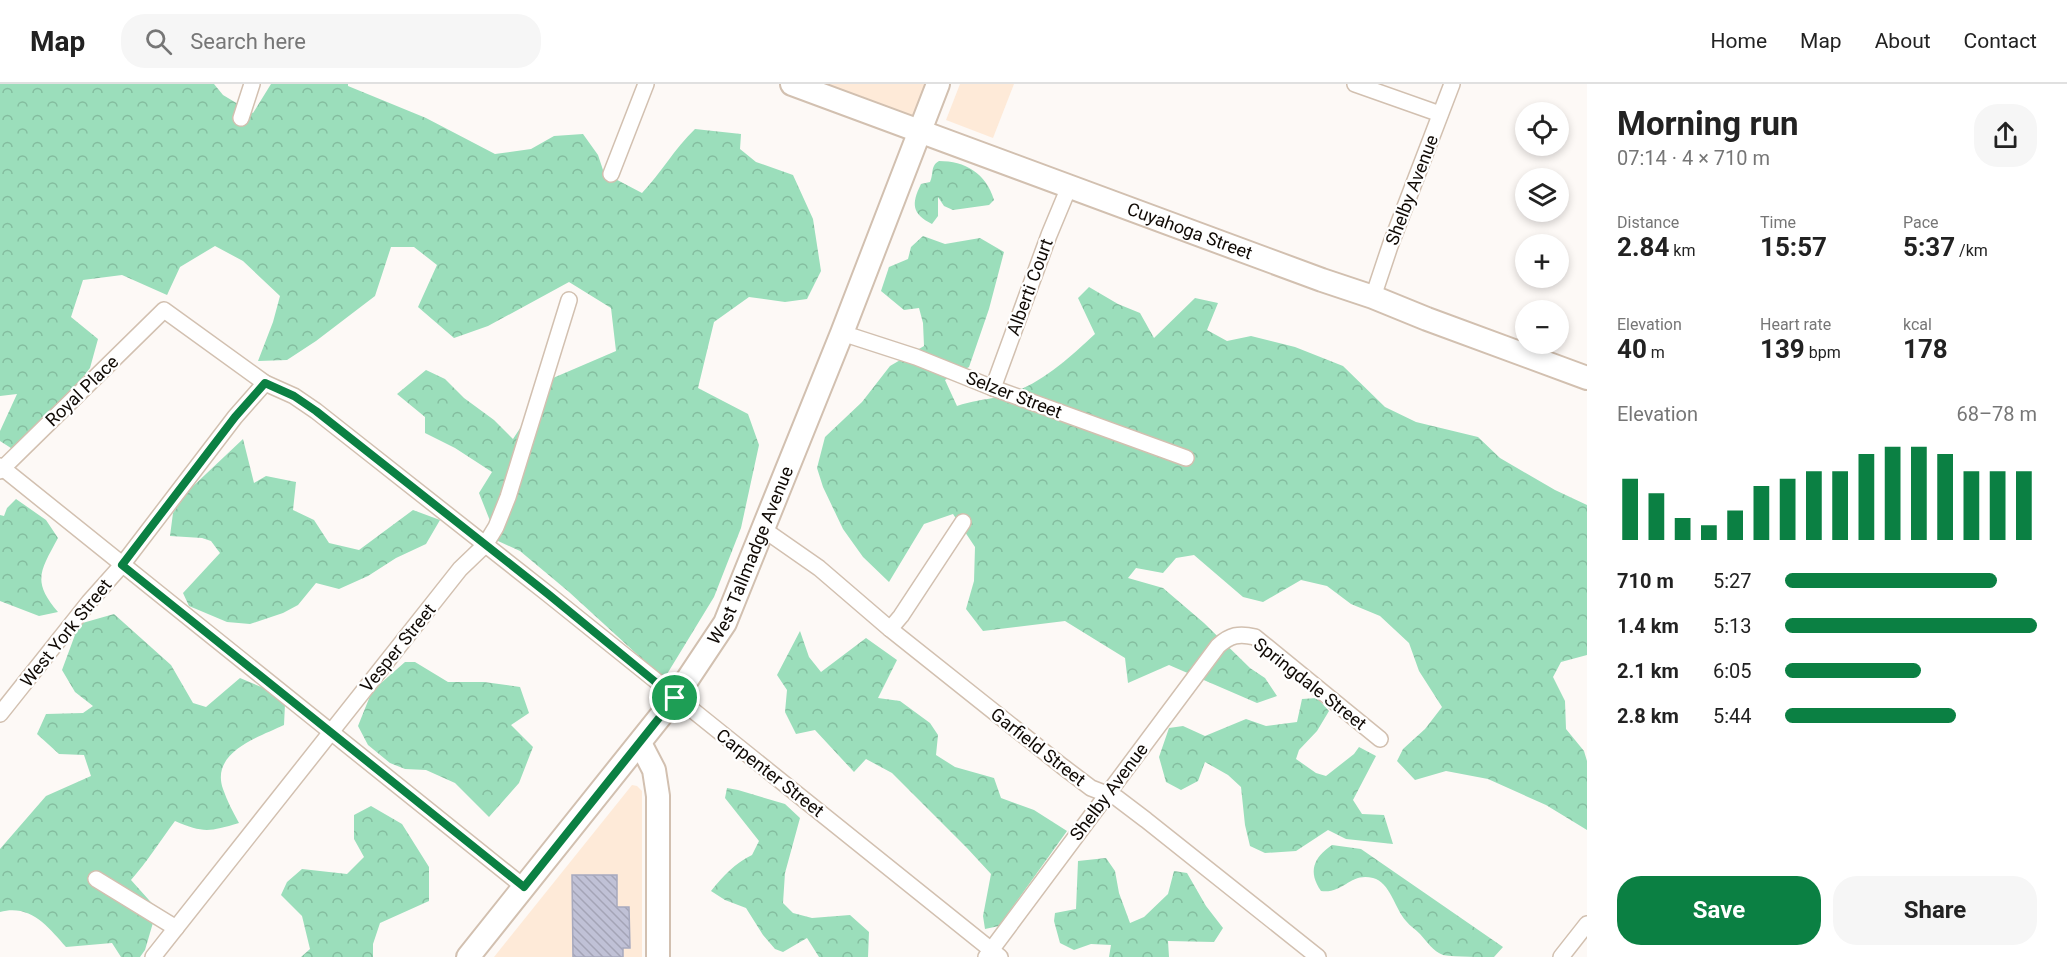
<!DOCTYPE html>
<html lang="en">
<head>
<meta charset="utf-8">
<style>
  :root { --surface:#fff; --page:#f6f6f6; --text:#222; --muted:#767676; --line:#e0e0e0; --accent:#0b8043 }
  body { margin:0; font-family:Roboto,sans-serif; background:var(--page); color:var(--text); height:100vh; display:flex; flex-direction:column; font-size:22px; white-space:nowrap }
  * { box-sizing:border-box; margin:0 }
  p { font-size:20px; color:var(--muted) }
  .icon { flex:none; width:33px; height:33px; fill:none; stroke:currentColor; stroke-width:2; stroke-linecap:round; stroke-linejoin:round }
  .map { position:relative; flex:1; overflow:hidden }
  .panel { display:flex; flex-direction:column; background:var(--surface); width:480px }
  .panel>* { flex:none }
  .buttons { position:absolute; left:1515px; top:18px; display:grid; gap:12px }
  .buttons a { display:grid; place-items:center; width:54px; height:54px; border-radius:50%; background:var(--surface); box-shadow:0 3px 9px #0003; font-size:30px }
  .pin { position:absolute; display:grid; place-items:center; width:51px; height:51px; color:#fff; margin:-26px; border:3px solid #fff; border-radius:50%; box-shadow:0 2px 6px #0007 }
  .round { display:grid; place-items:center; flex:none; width:63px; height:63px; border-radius:24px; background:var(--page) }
  .headline { display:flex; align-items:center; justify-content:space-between; height:102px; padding:0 30px }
  h1 { font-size:33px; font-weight:700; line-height:45px }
  .stats { display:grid; grid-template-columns:repeat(3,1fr); gap:9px; height:102px; padding:6px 30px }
  .stats div { display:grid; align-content:center }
  .stats b { font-size:26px; font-weight:700 }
  .stats small { font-size:16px; font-weight:400 }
  .stats p { font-size:16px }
  .chart { height:168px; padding:12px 30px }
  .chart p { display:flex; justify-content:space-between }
  .chart svg { width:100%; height:108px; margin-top:6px; stroke:var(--accent); stroke-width:6 }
  .button { display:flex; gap:12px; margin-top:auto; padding:12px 30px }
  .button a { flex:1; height:69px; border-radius:24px; background:var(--accent); color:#fff; font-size:24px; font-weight:700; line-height:69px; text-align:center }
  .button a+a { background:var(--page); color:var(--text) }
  ul { padding:0 30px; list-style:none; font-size:20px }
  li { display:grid; grid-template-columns:96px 72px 1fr; align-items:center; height:45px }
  li i { height:15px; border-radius:8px; background:var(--accent) }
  header { display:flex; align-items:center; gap:36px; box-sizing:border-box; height:84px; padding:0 30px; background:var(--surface); border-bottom:2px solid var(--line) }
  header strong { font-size:28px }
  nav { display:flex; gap:33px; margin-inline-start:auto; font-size:21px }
  .search { width:420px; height:54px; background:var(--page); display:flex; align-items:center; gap:15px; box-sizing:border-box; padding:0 21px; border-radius:24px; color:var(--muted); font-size:22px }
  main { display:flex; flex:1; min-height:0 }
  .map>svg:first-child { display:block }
</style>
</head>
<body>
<header>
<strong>Map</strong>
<div class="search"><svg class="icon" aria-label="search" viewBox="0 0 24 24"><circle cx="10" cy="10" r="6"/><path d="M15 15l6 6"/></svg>Search here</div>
<nav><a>Home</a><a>Map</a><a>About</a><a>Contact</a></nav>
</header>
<main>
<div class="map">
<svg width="1587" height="873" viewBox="0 0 1587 873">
  <defs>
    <pattern id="forest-crowns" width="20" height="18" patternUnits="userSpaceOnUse" patternTransform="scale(1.5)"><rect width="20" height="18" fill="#9bdebb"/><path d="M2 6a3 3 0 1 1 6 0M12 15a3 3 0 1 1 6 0" fill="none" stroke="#84bd9f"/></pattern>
    <pattern id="building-back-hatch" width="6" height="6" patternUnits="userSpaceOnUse" patternTransform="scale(1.5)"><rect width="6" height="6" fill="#c0c1d6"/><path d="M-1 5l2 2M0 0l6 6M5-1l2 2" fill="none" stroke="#a4a4b6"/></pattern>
  </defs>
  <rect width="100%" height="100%" fill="#fdf9f6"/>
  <!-- built -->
  <g fill="#feead8">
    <polygon points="820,0 935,0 918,43"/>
    <polygon points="960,0 1014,0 993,54 946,36"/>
    <polygon points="632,701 637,702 642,707 642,873 494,873"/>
  </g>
  <!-- forest -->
  <g fill="url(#forest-crowns)">
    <path d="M0,0H214L223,11L253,29L271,0H348V2L426,34L495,70L531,65L554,52L583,50L598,71L604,89L642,109C661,89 675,64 695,45L741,50L740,65L756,78L793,91L813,135L821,187L807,215L785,218L749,213L714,238L698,304L748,330L759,361L741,444L714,513L664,595L569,508L520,467L498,457L479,409L492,388L455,364L425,349V333L397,310L426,286L445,295L464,314L494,336L513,355L553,294L616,267L611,224L569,198L488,242L454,254L418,223L437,181L414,163H391L375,212L316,257L287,276L258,277L273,238L280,212L243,177L215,162L180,183L167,211L122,191L83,196L71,233L98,255L90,284L69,311L14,366L0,357V347L17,310L0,312Z"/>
    <path d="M939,77C965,77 986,89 994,116L989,121L953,126L944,122L938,113V132L932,140C912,130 911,120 921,100L930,98C934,90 930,82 939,77Z"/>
    <path d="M923,152L945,160L980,154L1004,168L989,225L969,283L945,296L957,322C971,317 984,316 998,313C1037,304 1067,276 1095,250L1078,214L1089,203L1118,220L1140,229L1154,254L1195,214L1218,219L1207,246L1227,257L1251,252L1295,263L1343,282L1385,323L1416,338L1478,353L1500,374L1555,406L1587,421V571L1561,578L1553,593L1565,617L1566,645L1584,667L1587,677V746L1546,721L1488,695L1446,687L1415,696L1397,677L1403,665L1425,645L1442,623L1419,587L1409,559L1380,532L1351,520L1327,502L1301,496L1263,518L1243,513L1194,471L1176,474L1163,489L1136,484L1128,494L1163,504L1204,539L1250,584L1265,594L1277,612L1257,619L1169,581L1128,599L1125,574L1065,537L983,547L966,525L974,497L975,463L953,430L924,440L889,498L863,473L843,445L823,403L817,384L825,353L862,318L890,282L924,262L923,239L919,224L904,226L881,207L889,183L908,175L911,163Z"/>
    <polygon points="243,355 254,399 266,392 296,398 293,426 314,436 329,459 359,466 413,426 440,436 426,460 396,474 368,492 339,505 316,499 298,521 283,529 250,540 227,538 189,522 183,509 220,469 211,457 202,454 170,452 173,429 189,406"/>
    <path d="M16,415L46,436L58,454C41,486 31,497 58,528L39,532L0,517V431L4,432L7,424Z"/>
    <path d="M114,530L171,581L193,619L206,623L240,594L266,605L285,620L284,641C259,653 210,668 223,705C227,717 233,728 239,739C209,748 203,749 175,737C160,757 147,778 131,796L157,825L145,866L140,873H121L112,859L66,863C48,843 31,820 0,828V765L46,712L91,692L84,671L59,670L37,650L46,630L83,629L93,622L75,608L62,586L79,540Z"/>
    <polygon points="800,547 809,573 821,588 866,554 897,576 878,614 900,617 930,639 938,651 936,671 955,683 994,694 1001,714 1034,726 1067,747 999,842 985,845 983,832 991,790 967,764 892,689 866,675 854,688 815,646 796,650 785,628 787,606 777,591"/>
    <polygon points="405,578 415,578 448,598 484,598 520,603 529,629 511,641 533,663 519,699 489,733 455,699 426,686 405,685 390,679 368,661 358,642 372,607"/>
    <polygon points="1317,614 1329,627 1317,647 1299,666 1296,675 1316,689 1326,692 1354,670 1359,663 1376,672 1353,716 1362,730 1384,731 1393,760 1346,755 1328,746 1296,767 1265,769 1250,762 1245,741 1241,703 1228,691 1205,678 1198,697 1181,706 1166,698 1159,673 1169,644 1183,642 1205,652 1246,635 1266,642 1297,638 1302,615"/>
    <path d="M727,704L738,706L785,720L800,734L785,789L783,819L793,829L812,834L850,831L869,848L868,873H819L807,854L783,868L775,865L763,851L746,824L725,816L711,807C723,792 735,779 752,771L759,757L725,714Z"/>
    <polygon points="371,722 402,740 429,783 429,817 380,839 373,860 373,873 301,873 310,865 302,832 281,811 287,798 302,785 347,790 364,773 354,755 354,731"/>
    <path d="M1332,761L1361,765L1503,863L1494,873C1481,873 1456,873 1443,871C1433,867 1427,858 1420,850C1415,845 1410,842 1406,837C1395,825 1390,798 1373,794C1350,788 1344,810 1321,807C1308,788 1313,774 1332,761Z"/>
    <polygon points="1106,774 1115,787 1119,809 1130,839 1144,833 1168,810 1174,787 1187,789 1206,822 1223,844 1214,858 1168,857 1169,873 1109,873 1111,861 1091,860 1074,866 1060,859 1054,837 1055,829 1076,825 1078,777"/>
  </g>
  <!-- building -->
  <polygon fill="url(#building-back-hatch)" stroke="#a7a9be" stroke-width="1.5" points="572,791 617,791 617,823 629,823 630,864 623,864 623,873 573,873"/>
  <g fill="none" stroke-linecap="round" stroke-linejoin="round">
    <!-- street casing -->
    <g stroke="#d2c0b0" stroke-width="18">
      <g id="street">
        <polyline points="1355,0 1440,30"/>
        <polyline points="241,34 252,0"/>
        <polyline points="611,90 646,0"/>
        <polyline points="1373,213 1390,162 1452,0"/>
        <polyline points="842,249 916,273 993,304 1186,374"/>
        <polyline points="993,304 1049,151 1069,103"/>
        <polyline points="0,382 524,803"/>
        <polyline points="0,387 164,226 265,299 294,312 316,327 548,510 1000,873"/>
        <polyline points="763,445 819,484 890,545 1062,682 1091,704 1117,714 1146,736 1318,873"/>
        <polyline points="890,545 901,532 963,438"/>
        <polyline points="0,630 89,518 122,481 235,333 265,299"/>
        <polyline points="96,795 176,844"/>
        <polyline points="153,873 460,485 485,461 496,443 508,413 569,216"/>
        <path d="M986,873L1218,562C1230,551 1239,549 1255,553L1380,655"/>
        <polyline points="1561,873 1587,840"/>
      </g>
    </g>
    <!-- secondary casing -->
    <g stroke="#d2c0b0" stroke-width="26">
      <g id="secondary">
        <path id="s1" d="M792,0L1322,196L1373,213L1427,235L1587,294"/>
        <polyline points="640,659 654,686 658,712 658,873"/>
        <path id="s2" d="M468,873L675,614L725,539L842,249L938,0"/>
      </g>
    </g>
    <!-- street -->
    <use href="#street" stroke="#fff" stroke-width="15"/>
    <!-- secondary -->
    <use href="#secondary" stroke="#fff" stroke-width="22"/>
  </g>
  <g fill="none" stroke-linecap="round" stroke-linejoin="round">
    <!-- route casing -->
    <g stroke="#fff" stroke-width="12">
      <polygon id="route" points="265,299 294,312 316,327 548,510 675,614 524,803 122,481 235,333"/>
    </g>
    <!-- route -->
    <use href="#route" stroke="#0b8043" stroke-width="8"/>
  </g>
  <g text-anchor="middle" stroke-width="4.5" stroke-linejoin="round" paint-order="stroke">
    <!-- street labels -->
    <g font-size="18" fill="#100a05" stroke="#fff">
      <text transform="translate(1412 106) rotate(-69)" y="6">Shelby Avenue</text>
      <text dy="6" stroke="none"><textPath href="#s1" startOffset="424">Cuyahoga Street</textPath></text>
      <text transform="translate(1030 203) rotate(-70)" y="6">Alberti Court</text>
      <text transform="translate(82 307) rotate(-44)" y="6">Royal Place</text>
      <text transform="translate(1014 311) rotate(21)" y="6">Selzer Street</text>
      <text dy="6" stroke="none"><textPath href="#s2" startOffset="494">West Tallmadge Avenue</textPath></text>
      <text transform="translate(66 549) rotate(-51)" y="6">West York Street</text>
      <text transform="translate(398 564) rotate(-51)" y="6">Vesper Street</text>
      <text transform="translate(1310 600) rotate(38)" y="6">Springdale Street</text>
      <text transform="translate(1038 663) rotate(38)" y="6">Garfield Street</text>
      <text transform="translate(770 689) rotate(38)" y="6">Carpenter Street</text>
      <text transform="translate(1109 708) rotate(-53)" y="6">Shelby Avenue</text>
    </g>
  </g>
</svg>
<div class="buttons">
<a><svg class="icon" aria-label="locate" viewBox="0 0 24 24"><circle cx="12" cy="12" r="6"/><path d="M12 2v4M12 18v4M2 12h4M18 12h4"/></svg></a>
<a><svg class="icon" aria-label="layers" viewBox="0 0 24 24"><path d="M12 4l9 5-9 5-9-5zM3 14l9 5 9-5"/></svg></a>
<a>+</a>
<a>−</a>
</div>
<div class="pin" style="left:675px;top:614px;background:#1e9e55"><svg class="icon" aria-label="arrive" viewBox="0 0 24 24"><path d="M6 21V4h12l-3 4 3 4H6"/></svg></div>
</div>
<section class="panel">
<div class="headline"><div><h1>Morning run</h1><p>07:14 · 4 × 710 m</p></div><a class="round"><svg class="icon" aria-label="share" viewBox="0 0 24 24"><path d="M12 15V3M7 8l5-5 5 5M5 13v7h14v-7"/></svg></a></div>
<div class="stats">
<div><p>Distance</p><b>2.84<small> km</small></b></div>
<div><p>Time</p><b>15:57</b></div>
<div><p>Pace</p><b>5:37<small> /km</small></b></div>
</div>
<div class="stats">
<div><p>Elevation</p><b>40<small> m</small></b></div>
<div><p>Heart rate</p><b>139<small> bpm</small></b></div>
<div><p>kcal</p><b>178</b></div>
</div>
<div class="chart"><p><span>Elevation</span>68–78 m</p>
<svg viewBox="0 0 160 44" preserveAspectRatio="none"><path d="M5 44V19M15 44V25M25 44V35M35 44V38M45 44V32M55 44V22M65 44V19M75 44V16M85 44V16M95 44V9M105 44V6M115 44V6M125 44V9M135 44V16M145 44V16M155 44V16"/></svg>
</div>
<ul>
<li><b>710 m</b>5:27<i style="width:84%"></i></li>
<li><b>1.4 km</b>5:13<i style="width:100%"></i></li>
<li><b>2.1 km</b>6:05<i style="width:54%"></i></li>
<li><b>2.8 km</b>5:44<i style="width:68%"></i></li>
</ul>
<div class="button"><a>Save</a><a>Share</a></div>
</section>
</main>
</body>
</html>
